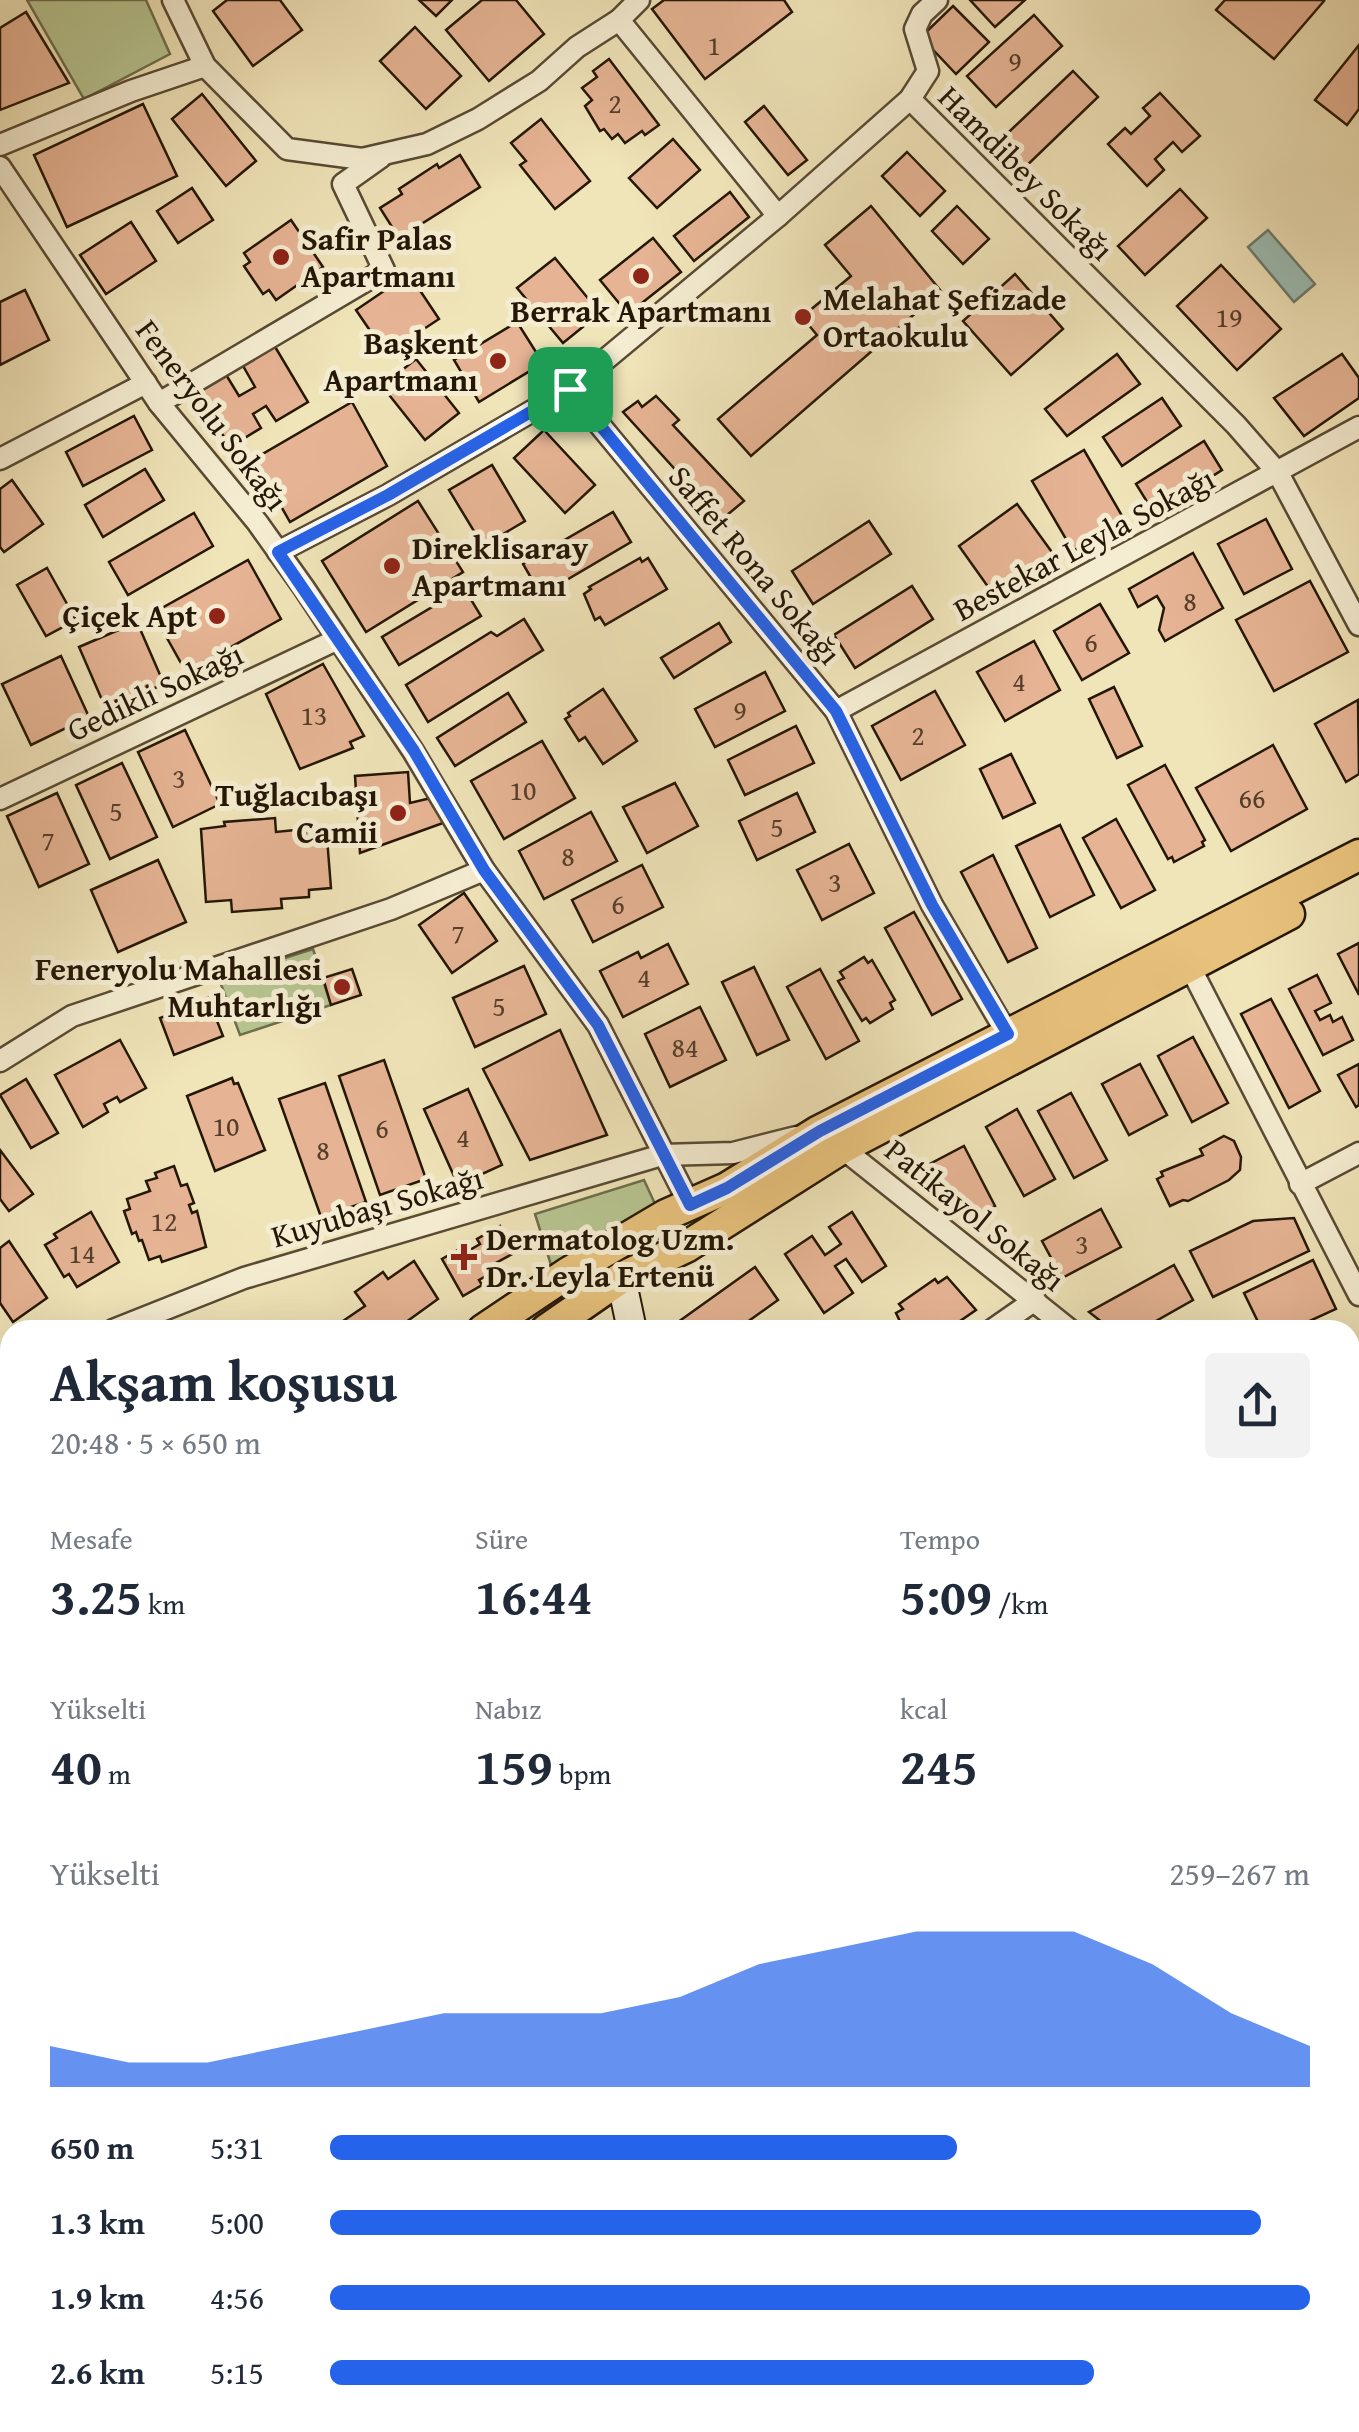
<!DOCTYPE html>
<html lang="tr">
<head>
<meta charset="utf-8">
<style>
  :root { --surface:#fff; --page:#f2f2f3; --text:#1f2937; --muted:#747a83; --accent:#2563eb }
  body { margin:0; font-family:"Gentium Book Plus",serif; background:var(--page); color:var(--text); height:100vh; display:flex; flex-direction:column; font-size:38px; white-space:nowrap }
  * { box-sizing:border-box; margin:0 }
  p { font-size:32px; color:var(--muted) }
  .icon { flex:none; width:55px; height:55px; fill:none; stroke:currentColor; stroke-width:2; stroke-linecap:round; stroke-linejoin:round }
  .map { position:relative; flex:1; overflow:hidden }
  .sheet { position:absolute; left:0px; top:1320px; width:1360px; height:1112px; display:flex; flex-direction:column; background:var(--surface); border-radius:30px 30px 0 0; box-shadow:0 10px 40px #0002 }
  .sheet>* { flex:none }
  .pin { position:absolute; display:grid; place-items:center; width:85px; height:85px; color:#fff; margin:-42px; border-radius:20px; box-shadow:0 5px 15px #0006 }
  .round { display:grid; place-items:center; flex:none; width:105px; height:105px; border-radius:10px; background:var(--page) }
  .head { display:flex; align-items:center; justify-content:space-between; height:170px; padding:0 50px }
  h1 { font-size:55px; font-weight:600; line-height:75px }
  .figures { display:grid; grid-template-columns:repeat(3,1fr); gap:15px; height:170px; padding:10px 50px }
  .figures div { display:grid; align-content:center }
  .figures b { font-size:50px; font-weight:600 }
  .figures small { font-size:28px; font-weight:400 }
  .figures p { font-size:28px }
  .chart { height:280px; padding:20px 50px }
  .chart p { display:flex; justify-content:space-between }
  .chart svg { width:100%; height:180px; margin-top:10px; fill:var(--accent); opacity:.7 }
  ul { padding:0 50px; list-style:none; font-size:32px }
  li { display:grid; grid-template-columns:160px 120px 1fr; align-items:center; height:75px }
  li i { height:25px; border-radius:12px; background:var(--accent) }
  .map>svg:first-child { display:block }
</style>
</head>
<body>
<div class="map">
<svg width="1359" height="2432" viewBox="0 0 1359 2432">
  <rect width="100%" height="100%" fill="#f0e4b9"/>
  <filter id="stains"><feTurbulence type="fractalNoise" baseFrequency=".002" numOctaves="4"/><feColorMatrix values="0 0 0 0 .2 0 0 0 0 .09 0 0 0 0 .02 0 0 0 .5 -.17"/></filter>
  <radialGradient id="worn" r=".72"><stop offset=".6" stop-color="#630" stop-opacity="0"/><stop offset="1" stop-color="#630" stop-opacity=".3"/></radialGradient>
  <!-- green -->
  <g fill="#b7c591" stroke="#6e6e4c" stroke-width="2.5">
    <polygon points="27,0 146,0 170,54 84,99"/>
    <polygon points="313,949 331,1005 240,1035 219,979"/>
    <polygon points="644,1180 656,1206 552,1268 535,1214"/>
    <polygon points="10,1953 10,2157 0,2170 0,1967"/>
    <polygon points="415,2422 610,2423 602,2432 407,2432"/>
  </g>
  <!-- water -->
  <polygon fill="#9bbeb5" stroke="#6c7b6f" stroke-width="2.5" points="1268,230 1315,284 1294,302 1248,247"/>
  <!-- building -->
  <g fill="#e6b494" stroke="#251706" stroke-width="2.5">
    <polygon points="227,0 280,0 302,30 253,66 213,11"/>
    <polygon points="419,0 452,0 436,16"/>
    <polygon points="482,0 516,0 544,34 489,81 446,30"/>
    <polygon points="664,0 784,0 792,12 705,79 652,9"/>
    <polygon points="970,0 1025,0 995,27"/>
    <polygon points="1225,0 1322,0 1324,1 1274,59 1216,10"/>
    <polygon points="953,6 989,42 956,74 921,37"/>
    <polygon points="26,12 69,83 0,110 0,28"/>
    <polygon points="1034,15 1062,46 996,107 967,76"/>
    <polygon points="415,27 461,76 426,109 380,61"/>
    <polygon points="1359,45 1359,109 1347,125 1315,100"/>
    <polygon points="609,59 659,125 645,135 642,131 625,143 618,134 612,139 604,129 600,131 585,106 592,100 582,88 597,77 593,71"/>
    <polygon points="1073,71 1098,97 1017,175 991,149"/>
    <polygon points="1160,93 1200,136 1182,152 1173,142 1155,159 1164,170 1147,186 1108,144 1125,128 1131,134 1150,116 1143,108"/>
    <polygon points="202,94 256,161 226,186 172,119"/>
    <polygon points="143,104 177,176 67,227 34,155"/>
    <polygon points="764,106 807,160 788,175 745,122"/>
    <polygon points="541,119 590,181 555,209 520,165 526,161 511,143"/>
    <polygon points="673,139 700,170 657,208 629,178"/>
    <polygon points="907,152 945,191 920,216 882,176"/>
    <polygon points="460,155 480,187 399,238 380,208 402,194 399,189 437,164 439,168"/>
    <polygon points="192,188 213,220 178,243 157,211"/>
    <polygon points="1180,189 1207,218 1145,275 1118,246"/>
    <polygon points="730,192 749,217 694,261 674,236"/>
    <polygon points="871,206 941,291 751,456 718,419 817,335 802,317 851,276 825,245"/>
    <polygon points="957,206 989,239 963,264 932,231"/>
    <polygon points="291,220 323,267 276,300 269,290 263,294 244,266 250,262 244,253"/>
    <polygon points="131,222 156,261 106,294 80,255"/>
    <polygon points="653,238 681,272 628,314 600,280"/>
    <polygon points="555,258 600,313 563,343 517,288"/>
    <polygon points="1221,265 1281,329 1237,370 1177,306"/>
    <polygon points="409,274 439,319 386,354 356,310"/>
    <polygon points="1015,274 1063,329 1011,375 963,321"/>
    <polygon points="25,290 49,340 0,365 0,302"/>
    <polygon points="517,322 543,363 479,402 454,360"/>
    <polygon points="274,345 308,402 276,421 266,406 253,414 261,428 230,447 196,390 225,373 239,396 255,387 242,364"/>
    <polygon points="1117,354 1140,384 1067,436 1045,409"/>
    <polygon points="1342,354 1359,378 1359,398 1304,436 1274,398"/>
    <polygon points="416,359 459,413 425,440 382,386"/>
    <polygon points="656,396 679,420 673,425 744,501 721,520 623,412 638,401 642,407"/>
    <polygon points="1162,398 1181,426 1122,466 1103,437"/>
    <polygon points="352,402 387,466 290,522 254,459"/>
    <polygon points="134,416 152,450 83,486 66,452"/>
    <polygon points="544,430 595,485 565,513 514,458"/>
    <polygon points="1204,441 1222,470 1154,513 1136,484"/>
    <polygon points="1084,450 1125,521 1073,551 1032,481"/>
    <polygon points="492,465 525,521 483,546 449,490"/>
    <polygon points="145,469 164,500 103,537 85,505"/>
    <polygon points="12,480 43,524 4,552 0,547 0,489"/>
    <polygon points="418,501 463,572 366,632 322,561"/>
    <polygon points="1017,504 1054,555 996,598 959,546"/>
    <polygon points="613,512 631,542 541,595 523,564"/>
    <polygon points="194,513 213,546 128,595 109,562"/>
    <polygon points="1266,519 1292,569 1244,594 1218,544"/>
    <polygon points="869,521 891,554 813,604 792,571"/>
    <polygon points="1193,553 1223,608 1165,641 1159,630 1164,608 1157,596 1138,607 1129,589"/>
    <polygon points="640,558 642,562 648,558 667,589 605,625 600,617 595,620 584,594 591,589 589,587"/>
    <polygon points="248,560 281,619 186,672 153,613"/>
    <polygon points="47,568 76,620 46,636 17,585"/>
    <polygon points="1310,581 1348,652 1274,691 1236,620"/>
    <polygon points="912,586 933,619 855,668 834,635"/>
    <polygon points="464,588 481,616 399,665 382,637"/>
    <polygon points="1100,604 1129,653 1082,680 1054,631"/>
    <polygon points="524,619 543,650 428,722 406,685 491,632 497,636"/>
    <polygon points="137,622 164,684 106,709 79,647"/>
    <polygon points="719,623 731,642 674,678 661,658"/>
    <polygon points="1034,641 1060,690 1005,721 977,672"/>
    <polygon points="61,656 89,717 31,745 2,684"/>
    <polygon points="323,664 364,736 350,742 353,748 300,769 266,694"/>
    <polygon points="765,672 785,711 715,747 695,709"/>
    <polygon points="1114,687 1142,746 1117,758 1089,699"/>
    <polygon points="603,689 637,741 603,764 585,737 579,741 565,719 570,716 568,713"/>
    <polygon points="935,691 965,745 901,780 872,726"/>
    <polygon points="508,693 526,722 455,766 437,738"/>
    <polygon points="1358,700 1359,774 1346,782 1315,724"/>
    <polygon points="796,726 814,763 745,795 728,760"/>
    <polygon points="185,730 220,804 173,827 138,752"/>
    <polygon points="542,741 575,798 504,839 471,781"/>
    <polygon points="1273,745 1307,809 1231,851 1196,788"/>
    <polygon points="1011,754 1035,803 1003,818 980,769"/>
    <polygon points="122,763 157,837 110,859 76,785"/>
    <polygon points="1165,765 1205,840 1202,842 1204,846 1174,862 1172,857 1168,859 1128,785"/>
    <polygon points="408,772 410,803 431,798 443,823 360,853 355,776"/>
    <polygon points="675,783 698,826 647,853 623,807"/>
    <polygon points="57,793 89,864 39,887 7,816"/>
    <polygon points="797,793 815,832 757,860 739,821"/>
    <polygon points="591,812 617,861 544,899 519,851"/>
    <polygon points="275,818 276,832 306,829 306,839 327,838 331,888 309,890 309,897 281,899 282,908 232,912 231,900 206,902 201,829 225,826 224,822"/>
    <polygon points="1116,819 1155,890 1121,908 1083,838"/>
    <polygon points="1060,825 1094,895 1050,917 1016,846"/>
    <polygon points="849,844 874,893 822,920 797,870"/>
    <polygon points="993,855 1037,948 1008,962 961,872"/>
    <polygon points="158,860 186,922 118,952 91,890"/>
    <polygon points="642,865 663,907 593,942 572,900"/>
    <polygon points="464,893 497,941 452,973 419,925"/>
    <polygon points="914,912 962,999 932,1015 885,928"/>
    <polygon points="1359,943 1359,995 1338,954"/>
    <polygon points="668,944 688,984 623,1017 600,971 638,952 641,958"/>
    <polygon points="864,957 868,963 872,960 895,1000 890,1003 893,1009 870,1023 866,1018 862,1021 838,981 844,978 840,972"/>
    <polygon points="524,966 546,1014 475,1047 453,998"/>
    <polygon points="754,967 789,1040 757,1055 722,982"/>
    <polygon points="352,969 361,995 331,1005 323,978"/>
    <polygon points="820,969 859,1041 826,1059 787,987"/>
    <polygon points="1317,975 1331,1003 1315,1011 1320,1020 1330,1015 1333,1022 1342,1017 1353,1040 1323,1055 1289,989"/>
    <polygon points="194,997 196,1003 208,998 223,1036 174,1055 160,1018 174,1013 172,1006"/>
    <polygon points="1271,999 1320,1091 1289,1108 1241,1014"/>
    <polygon points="700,1007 726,1060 670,1087 645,1034"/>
    <polygon points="560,1030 607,1135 530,1160 483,1069"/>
    <polygon points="1193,1037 1228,1103 1192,1122 1158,1056"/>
    <polygon points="120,1040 146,1088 120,1102 117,1097 104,1104 108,1112 83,1127 55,1075"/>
    <polygon points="384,1060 426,1179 380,1195 339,1076"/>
    <polygon points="1140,1064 1167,1115 1129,1135 1102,1084"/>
    <polygon points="1359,1064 1359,1105 1356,1107 1338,1075"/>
    <polygon points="232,1078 234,1084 238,1083 265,1150 215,1171 187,1096"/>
    <polygon points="26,1079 58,1133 31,1148 0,1095"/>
    <polygon points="325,1083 366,1202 321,1217 279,1099"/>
    <polygon points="468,1089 502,1165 458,1185 424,1109"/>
    <polygon points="1071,1093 1107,1160 1074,1178 1038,1111"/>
    <polygon points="1017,1109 1055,1179 1024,1196 986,1127"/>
    <polygon points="1224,1136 1234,1141 1241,1157 1240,1170 1229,1180 1188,1201 1183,1200 1170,1206 1157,1179 1163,1176 1161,1172 1203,1155 1200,1149"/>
    <polygon points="964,1146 995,1206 970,1219 938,1194 924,1167"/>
    <polygon points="0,1150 33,1194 9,1211 0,1199"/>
    <polygon points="174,1166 181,1186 187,1184 194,1203 189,1205 192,1213 197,1211 206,1247 162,1262 160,1256 149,1260 142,1240 139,1241 136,1232 132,1234 124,1211 130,1209 127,1199 150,1191 146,1181 157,1178 155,1173"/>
    <polygon points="1101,1209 1121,1247 1062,1278 1042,1241"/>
    <polygon points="91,1212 119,1262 77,1287 69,1274 64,1277 45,1245 57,1238 54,1234"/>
    <polygon points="852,1212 886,1266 862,1282 846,1259 835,1266 853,1293 824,1313 785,1254 812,1236 825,1255 841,1244 829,1227"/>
    <polygon points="1294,1218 1309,1251 1213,1297 1190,1251 1253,1221"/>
    <polygon points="500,1226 516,1252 494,1264 497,1270 479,1280 482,1285 463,1296 442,1259 465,1246 468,1251 480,1244 477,1239"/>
    <polygon points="9,1241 47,1298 13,1322 0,1303 0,1248"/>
    <polygon points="1313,1260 1336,1309 1290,1330 1262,1330 1244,1293"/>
    <polygon points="414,1261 438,1299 395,1330 350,1330 343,1321 365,1306 355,1292 383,1272 388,1279"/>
    <polygon points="1174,1265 1193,1300 1140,1330 1112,1330 1089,1312"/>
    <polygon points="755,1267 778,1300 736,1330 673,1330 671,1327"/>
    <polygon points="947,1277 976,1310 947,1330 904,1330 896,1313 903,1309 899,1304 935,1279 938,1283"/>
    <polygon points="10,1396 10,1488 0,1493 0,1401"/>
    <polygon points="6,1561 10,1568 9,1645 0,1631 0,1565"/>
    <polygon points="1350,1606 1359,1611 1359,1632 1350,1650"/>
    <polygon points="1350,1703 1359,1708 1358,1793 1350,1789"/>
    <polygon points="1358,1827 1359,1827 1359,1867 1350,1857 1350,1834"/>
    <polygon points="1350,1923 1359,1932 1359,2032 1350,2032"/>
    <polygon points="1351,2050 1359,2054 1359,2083 1355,2089 1350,2086"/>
    <polygon points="1350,2122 1359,2123 1359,2185 1350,2184"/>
    <polygon points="0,2204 10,2211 10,2270 0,2283"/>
    <polygon points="1350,2252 1359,2253 1359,2354 1350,2357"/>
    <polygon points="10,2312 10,2422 24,2422 16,2432 0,2432 0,2325"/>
    <polygon points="1359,2406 1359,2432 1336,2432 1334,2422 1350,2422 1350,2407"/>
    <polygon points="37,2422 193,2422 186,2432 49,2432"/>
    <polygon points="240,2422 261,2423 333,2422 326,2432 233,2432"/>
    <polygon points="354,2422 397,2422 390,2432 367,2432"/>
    <polygon points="974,2422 1034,2422 1047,2432 967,2432"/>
    <polygon points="1244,2422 1291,2422 1292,2432 1242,2432"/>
  </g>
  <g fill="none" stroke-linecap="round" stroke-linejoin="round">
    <!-- lane casing -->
    <g stroke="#584a33" stroke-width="15">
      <g id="lane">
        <polyline points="0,1955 10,1941"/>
        <polyline points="407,2432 415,2422"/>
        <polyline points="1165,2432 1171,2422"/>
      </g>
    </g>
    <!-- street casing -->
    <g stroke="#584a33" stroke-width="25">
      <g id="street">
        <polyline points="173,0 205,66 287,149 362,159 427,144 478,119 539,81 577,47 619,20 639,0"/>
        <polyline points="619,20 778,216 910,99 928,71 915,29 922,14 937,0"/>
        <polyline points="910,99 1236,425 1278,473 1359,625"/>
        <polyline points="0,145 131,91 205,66"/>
        <polyline points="0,167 159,403 257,522 304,588 413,751 484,870 598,1025 690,1205"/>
        <polyline points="570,389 836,711 932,905 1012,1042"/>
        <polyline points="159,403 384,270 343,184 381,157"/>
        <polyline points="0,459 146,383"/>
        <polyline points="278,552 388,495 570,389 778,216"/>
        <polyline points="836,711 1359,427"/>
        <polyline points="0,799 336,640"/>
        <polyline points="1190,967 1359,1295"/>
        <polyline points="0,1061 72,1016 391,909 484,870"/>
        <polyline points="842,1148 1070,1330"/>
        <polyline points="1300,1184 1359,1153"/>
        <polyline points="113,1330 244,1278 662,1155 733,1153 796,1137"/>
        <polyline points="992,1330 1035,1300"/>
        <polyline points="0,1380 10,1374"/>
        <polyline points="1350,1561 1359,1568"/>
        <polyline points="0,1699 10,1714"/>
        <polyline points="1350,1816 1359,1808"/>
        <polyline points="1350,1885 1359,1892"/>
        <polyline points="1350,2224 1359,2230"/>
      </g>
    </g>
    <!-- secondary casing -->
    <g stroke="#251706" stroke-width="32">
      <g id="secondary">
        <polyline points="621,1278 632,1330"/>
        <polyline points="1350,2373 1359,2371"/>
        <polyline points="1187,2422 1200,2432"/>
      </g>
    </g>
    <!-- primary casing -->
    <g stroke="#251706" stroke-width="35">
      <g id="primary">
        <polyline points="483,1330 568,1273 666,1215 727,1188 819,1131 1359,855"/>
        <polyline points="546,1330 621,1278 686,1247 842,1148 1289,914"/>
        <polyline points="0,1734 10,1723"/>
        <polyline points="0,1806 10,1795"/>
      </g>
    </g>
    <!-- lane -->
    <use href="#lane" stroke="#f5edd2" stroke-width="10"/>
    <!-- street -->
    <use href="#street" stroke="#f5edd2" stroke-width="20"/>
    <!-- secondary -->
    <use href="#secondary" stroke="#f5edd2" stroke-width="28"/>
    <!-- primary -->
    <use href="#primary" stroke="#e8c27c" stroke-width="30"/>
  </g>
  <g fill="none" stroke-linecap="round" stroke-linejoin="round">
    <!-- route casing -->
    <g stroke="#fff" stroke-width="20">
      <polygon id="route" points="570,389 836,711 932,905 1008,1034 820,1131 727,1188 690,1205 598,1025 484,870 414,751 278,552 388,495"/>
    </g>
    <!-- route -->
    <use href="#route" stroke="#2563eb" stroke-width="12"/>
  </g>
  <!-- markers -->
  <g fill="#8f2418" stroke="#f5edd2" stroke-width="4">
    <circle cx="281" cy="257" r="10"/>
    <circle cx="641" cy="276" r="10"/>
    <circle cx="803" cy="317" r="10"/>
    <circle cx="498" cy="361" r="10"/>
    <circle cx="392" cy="566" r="10"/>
    <circle cx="217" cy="616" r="10"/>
    <circle cx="398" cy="813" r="10"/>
    <circle cx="342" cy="987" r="10"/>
    <path d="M459 1242h10v10h10v10h-10v10h-10v-10h-10v-10h10z"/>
  </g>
  <g text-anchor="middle" stroke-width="10" stroke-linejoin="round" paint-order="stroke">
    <!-- number labels -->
    <g font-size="28" fill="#553e2a">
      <text x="714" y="55">1</text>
      <text x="1015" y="71">9</text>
      <text x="615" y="113">2</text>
      <text x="1229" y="327">19</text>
      <text x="1190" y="611">8</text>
      <text x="1091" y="652">6</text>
      <text x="1019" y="691">4</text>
      <text x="740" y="720">9</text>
      <text x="314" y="725">13</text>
      <text x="918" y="745">2</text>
      <text x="179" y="788">3</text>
      <text x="523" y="800">10</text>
      <text x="1252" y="808">66</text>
      <text x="116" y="821">5</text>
      <text x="777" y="837">5</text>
      <text x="48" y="850">7</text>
      <text x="568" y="866">8</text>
      <text x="835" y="892">3</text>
      <text x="618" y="914">6</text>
      <text x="458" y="943">7</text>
      <text x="644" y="987">4</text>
      <text x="499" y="1016">5</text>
      <text x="685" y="1057">84</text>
      <text x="226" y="1136">10</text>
      <text x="382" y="1138">6</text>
      <text x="463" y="1147">4</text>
      <text x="323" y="1160">8</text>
      <text x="164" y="1231">12</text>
      <text x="1082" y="1254">3</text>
      <text x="82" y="1263">14</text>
    </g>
    <!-- street labels -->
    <g font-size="32" fill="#251706" stroke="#f5edd2">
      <text transform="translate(1026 173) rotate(45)" y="11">Hamdibey Sokağı</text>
      <text transform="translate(212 415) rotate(53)" y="11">Feneryolu Sokağı</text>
      <text transform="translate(1084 544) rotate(-28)" y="11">Bestekar Leyla Sokağı</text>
      <text transform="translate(755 565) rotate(50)" y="11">Saffet Rona Sokağı</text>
      <text transform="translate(155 692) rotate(-25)" y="11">Gedikli Sokağı</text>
      <text transform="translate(377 1207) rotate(-16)" y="11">Kuyubaşı Sokağı</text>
      <text transform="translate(975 1215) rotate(39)" y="11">Patikayol Sokağı</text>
    </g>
    <!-- poi labels -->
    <g font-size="32" font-weight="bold" fill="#251706" stroke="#f5edd2" text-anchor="start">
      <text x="301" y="250">Safir Palas<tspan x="301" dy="37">Apartmanı</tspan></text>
      <text x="823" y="310">Melahat Şefizade<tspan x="823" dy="37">Ortaokulu</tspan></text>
      <text x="641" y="322" text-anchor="middle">Berrak Apartmanı</text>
      <text x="478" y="354" text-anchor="end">Başkent<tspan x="478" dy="37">Apartmanı</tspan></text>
      <text x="412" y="559">Direklisaray<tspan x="412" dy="37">Apartmanı</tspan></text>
      <text x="197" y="627" text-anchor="end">Çiçek Apt</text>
      <text x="378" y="806" text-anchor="end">Tuğlacıbaşı<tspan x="378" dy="37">Camii</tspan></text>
      <text x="322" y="980" text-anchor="end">Feneryolu Mahallesi<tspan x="322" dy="37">Muhtarlığı</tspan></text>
      <text x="486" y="1250">Dermatolog Uzm.<tspan x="486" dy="37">Dr. Leyla Ertenü</tspan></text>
    </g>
  </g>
  <rect width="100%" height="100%" filter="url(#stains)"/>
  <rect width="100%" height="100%" fill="url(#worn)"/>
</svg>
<div class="pin" style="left:570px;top:389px;background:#1e9e55"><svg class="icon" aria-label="arrive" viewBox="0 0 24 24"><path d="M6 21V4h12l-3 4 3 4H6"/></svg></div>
<section class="sheet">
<div class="head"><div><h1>Akşam koşusu</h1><p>20:48 · 5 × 650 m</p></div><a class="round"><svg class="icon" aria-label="share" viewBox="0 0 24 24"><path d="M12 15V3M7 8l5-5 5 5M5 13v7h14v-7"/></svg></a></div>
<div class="figures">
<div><p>Mesafe</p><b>3.25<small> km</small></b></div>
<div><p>Süre</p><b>16:44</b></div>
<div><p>Tempo</p><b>5:09<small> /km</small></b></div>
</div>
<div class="figures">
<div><p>Yükselti</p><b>40<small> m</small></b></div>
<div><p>Nabız</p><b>159<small> bpm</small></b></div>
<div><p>kcal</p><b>245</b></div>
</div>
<div class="chart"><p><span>Yükselti</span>259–267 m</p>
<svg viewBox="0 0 160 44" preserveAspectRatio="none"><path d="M0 44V34L10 38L20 38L30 34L40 30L50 26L60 26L70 26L80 22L90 14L100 10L110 6L120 6L130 6L140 14L150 26L160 34V44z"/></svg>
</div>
<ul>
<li><b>650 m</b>5:31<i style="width:64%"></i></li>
<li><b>1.3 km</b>5:00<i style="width:95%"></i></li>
<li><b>1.9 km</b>4:56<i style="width:100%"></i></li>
<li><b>2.6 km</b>5:15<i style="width:78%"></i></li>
</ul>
</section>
</div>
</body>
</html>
